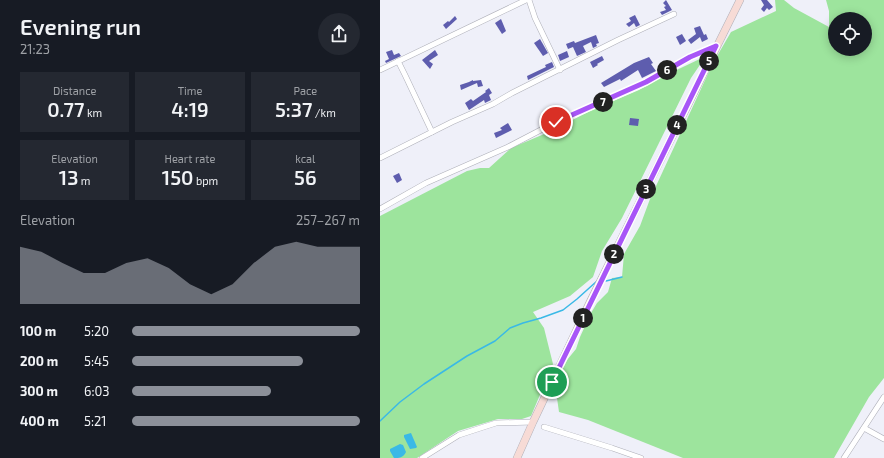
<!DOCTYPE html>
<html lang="en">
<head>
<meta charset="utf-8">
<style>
  :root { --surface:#171b24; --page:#242831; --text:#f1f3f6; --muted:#9ea1a6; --accent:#8c9099 }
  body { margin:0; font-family:"Exo 2",sans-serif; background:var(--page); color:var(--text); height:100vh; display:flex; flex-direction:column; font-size:15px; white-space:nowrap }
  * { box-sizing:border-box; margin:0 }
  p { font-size:13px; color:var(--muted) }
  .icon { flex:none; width:22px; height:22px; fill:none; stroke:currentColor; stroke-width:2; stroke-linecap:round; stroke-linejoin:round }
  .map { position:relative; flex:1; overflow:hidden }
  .details { display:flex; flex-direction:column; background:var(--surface); width:380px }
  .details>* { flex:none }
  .fabs { position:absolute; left:448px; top:12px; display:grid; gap:8px }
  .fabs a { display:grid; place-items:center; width:44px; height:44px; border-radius:50%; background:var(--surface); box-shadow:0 2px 10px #0003; font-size:20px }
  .pin { position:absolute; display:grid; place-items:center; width:34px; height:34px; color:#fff; margin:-17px; border:2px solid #fff; border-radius:50%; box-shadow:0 1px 4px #0007 }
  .km { position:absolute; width:20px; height:20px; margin:-10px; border-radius:50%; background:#222; color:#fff; font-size:11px; line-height:20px; text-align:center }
  .round { display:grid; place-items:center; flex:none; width:42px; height:42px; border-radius:21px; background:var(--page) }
  .headline { display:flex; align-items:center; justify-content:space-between; height:68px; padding:0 20px }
  h1 { font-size:22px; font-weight:600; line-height:30px }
  .figures { display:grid; grid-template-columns:repeat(3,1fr); gap:6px; height:68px; padding:4px 20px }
  .figures div { display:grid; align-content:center; border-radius:0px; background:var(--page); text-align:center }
  .figures b { font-size:20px; font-weight:600 }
  .figures small { font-size:11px; font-weight:400 }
  .figures p { font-size:11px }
  .chart { height:112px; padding:8px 20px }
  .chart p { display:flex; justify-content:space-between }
  .chart svg { width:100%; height:72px; margin-top:4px; fill:var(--accent); opacity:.7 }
  ul { padding:0 20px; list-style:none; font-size:13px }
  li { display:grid; grid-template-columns:64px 48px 1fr; align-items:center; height:30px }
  li i { height:10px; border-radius:5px; background:var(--accent) }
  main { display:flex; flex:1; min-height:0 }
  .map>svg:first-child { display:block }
</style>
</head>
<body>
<main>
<section class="details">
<div class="headline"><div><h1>Evening run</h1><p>21:23</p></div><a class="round"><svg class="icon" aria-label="share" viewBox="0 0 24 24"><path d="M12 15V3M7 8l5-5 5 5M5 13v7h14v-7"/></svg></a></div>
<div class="figures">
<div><p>Distance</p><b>0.77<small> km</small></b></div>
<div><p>Time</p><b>4:19</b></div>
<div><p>Pace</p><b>5:37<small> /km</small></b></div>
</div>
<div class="figures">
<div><p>Elevation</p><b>13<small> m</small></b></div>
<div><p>Heart rate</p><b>150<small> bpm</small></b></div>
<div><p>kcal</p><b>56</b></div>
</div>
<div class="chart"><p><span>Elevation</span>257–267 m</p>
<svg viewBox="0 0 160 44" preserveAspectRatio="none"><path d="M0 44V9L10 12L20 19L30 25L40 25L50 19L60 16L70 22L80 32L90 38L100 32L110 19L120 9L130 6L140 9L150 9L160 9V44z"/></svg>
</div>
<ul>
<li><b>100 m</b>5:20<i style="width:100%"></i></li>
<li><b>200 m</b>5:45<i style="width:75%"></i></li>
<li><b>300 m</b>6:03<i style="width:61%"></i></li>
<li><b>400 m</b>5:21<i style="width:100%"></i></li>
</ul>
</section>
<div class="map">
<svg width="504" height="458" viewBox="0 0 504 458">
  <rect width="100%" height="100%" fill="#eff0f9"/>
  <!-- green -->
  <g fill="#9de49d" fill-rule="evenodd">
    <path d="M395,0H404L414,8L449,27V11L446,0H504V378L489,397L454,458H303L208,420L179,412L175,384L187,360L196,349L200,337L211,313L217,303L228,292L232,278L242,277L244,254L260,226L270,199L333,63L351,32L396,11ZM455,19H485V49H455Z"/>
    <polygon points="326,56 311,78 242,218 222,251 213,277 190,296 153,312 164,328 173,364 151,416 142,419 118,419 78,431 37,458 0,458 0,216 87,171 100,168 109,168 131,148 169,132 210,111 259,90 282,77"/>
  </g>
  <!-- water -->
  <g fill="#3ab9e6">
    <polygon points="31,433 37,447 36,448 30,449 24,437 24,435"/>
    <path d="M20,444L23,445L26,452C23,458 19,458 14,458L10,451V449Z"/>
  </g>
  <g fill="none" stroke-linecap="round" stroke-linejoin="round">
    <!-- stream -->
    <g stroke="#3ab9e6" stroke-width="1.5">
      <polyline points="226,281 242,277"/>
      <polyline points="0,421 20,402 44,384 87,356 115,341 130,328 143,323 161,318 183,310 197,299 217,281"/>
    </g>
  </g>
  <!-- building -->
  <g fill="#5e5dae">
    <polygon points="286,0 292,10 282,15 280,12 286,10 284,7 286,6 283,3"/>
    <polygon points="381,0 387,0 393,7 389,10 387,8 384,12 381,9 384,5"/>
    <polygon points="255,15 260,25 256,27 254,23 249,27 246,24 251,21 249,18"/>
    <polygon points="75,16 77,19 66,29 63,25 68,21 69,22"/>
    <polygon points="121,19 126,31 122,34 115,23"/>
    <polygon points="320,26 324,35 326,34 328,39 322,42 320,37 311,44 308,40 316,34 314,28"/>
    <polygon points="302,34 306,41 300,45 296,37"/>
    <polygon points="216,35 219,43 216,44 217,46 213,48 211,42 203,46 206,52 197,56 193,47 188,49 186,44 194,41 195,43"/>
    <polygon points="160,39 168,53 163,56 154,43"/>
    <polygon points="12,50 14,55 19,53 21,56 6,63 5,61 9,59 6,52"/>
    <polygon points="55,50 58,55 49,61 53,64 50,69 42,60"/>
    <polygon points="187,51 189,57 180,61 178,55"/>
    <polygon points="222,56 224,60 217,64 218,65 213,68 210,62"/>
    <polygon points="269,57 273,63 271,64 276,71 262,78 258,70 241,81 240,79 224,87 221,83 254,63"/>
    <polygon points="172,62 174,67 148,80 147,76 166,67 165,65"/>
    <polygon points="93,80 93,81 101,80 103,86 98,87 97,83 81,90 80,85 89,82"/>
    <polygon points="109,88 112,93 109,95 111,100 105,103 104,100 89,110 85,103 91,99 93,101 106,92 105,91"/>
    <polygon points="250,118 259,119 258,126 249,125"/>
    <polygon points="128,123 132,130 116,138 114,133 122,130 120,128"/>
    <polygon points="19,173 22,180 17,183 13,176"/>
  </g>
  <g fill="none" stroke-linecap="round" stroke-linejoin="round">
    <!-- street casing -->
    <g stroke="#aeafb8" stroke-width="6">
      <g id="street">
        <polyline points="149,0 155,18 180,70"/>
        <polyline points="18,61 25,75 52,132"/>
        <polyline points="0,70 146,0"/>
        <polyline points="0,158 72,122 113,104 132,93 238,40 294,14"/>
        <polyline points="0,209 46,183 128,147 176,122 266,82 310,57 336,46"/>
        <polyline points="164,427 232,448 261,458"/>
        <polyline points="484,428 504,439"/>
        <polyline points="42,458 79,435 116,423 153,422"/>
        <polyline points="464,458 504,397"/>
      </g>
    </g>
    <!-- secondary casing -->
    <g stroke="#aeafb8" stroke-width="8">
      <polyline id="secondary" points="137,458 153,422 210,302 360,0"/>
    </g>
    <!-- street -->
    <use href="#street" stroke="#fff" stroke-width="5"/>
    <!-- secondary -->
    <use href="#secondary" stroke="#f7dbd6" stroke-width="7"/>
  </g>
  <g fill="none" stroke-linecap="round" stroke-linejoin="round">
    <!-- route casing -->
    <g stroke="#fff" stroke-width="8">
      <polyline id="route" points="172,382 336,46 310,57 266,82 176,122"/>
    </g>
    <!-- route -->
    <use href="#route" stroke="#a855f7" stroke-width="5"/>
  </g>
</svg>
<div class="fabs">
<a><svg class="icon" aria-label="locate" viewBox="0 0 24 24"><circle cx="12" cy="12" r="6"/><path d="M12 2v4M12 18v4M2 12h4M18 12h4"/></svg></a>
</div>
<div class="pin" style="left:172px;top:382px;background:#1e9e55"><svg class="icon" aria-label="arrive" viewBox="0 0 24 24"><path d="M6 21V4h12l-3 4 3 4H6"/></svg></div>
<div class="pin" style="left:176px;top:122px;background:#d93025"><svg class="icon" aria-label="check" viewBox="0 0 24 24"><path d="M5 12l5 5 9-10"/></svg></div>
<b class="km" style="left:203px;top:318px">1</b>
<b class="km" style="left:234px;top:254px">2</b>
<b class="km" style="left:266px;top:189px">3</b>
<b class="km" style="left:297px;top:125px">4</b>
<b class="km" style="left:329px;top:61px">5</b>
<b class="km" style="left:287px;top:70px">6</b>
<b class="km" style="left:223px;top:102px">7</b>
</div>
</main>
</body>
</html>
